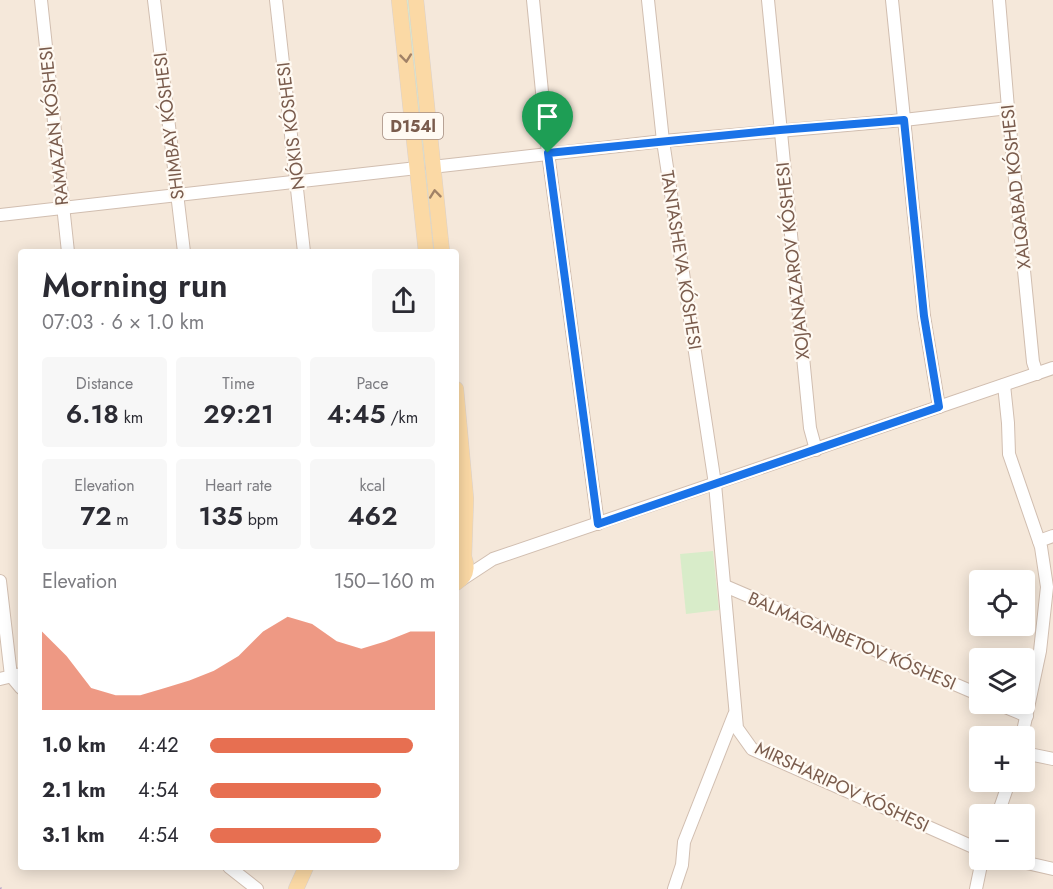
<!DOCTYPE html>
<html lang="en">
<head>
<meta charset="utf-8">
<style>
  :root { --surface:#fff; --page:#f7f7f7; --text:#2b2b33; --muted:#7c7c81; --accent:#e76f51 }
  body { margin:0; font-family:Jost,sans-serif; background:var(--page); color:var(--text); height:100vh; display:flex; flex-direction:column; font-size:22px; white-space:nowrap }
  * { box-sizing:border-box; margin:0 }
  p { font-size:20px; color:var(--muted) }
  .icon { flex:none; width:33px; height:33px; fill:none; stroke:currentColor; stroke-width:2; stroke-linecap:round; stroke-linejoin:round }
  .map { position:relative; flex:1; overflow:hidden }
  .drawer { position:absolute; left:18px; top:249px; width:441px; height:621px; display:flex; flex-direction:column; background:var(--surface); border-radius:6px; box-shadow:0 3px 15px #0003 }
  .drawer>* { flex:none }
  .tools { position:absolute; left:969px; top:570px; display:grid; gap:12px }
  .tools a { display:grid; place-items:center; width:66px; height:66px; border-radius:6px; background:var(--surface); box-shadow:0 3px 15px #0003; font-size:30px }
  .pin { position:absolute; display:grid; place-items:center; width:51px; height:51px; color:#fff; margin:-62px -26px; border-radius:50% 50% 50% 0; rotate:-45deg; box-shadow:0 0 6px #0007 }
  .pin .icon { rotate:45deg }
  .round { display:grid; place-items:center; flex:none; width:63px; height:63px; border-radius:6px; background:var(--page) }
  .headline { display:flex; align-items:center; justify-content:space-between; height:102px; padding:0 24px }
  h1 { font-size:33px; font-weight:600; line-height:45px }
  .figures { display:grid; grid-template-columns:repeat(3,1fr); gap:9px; height:102px; padding:6px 24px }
  .figures div { display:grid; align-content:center; border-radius:6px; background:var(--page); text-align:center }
  .figures b { font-size:26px; font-weight:600 }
  .figures small { font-size:16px; font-weight:400 }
  .figures p { font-size:16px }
  .chart { height:168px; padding:12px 24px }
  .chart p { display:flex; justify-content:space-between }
  .chart svg { width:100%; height:108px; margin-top:6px; fill:var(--accent); opacity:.7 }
  ul { padding:0 24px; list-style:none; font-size:20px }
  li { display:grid; grid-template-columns:96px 72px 1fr; align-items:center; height:45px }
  li i { height:15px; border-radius:8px; background:var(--accent) }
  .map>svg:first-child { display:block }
</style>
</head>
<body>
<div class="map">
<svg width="1053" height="889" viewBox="0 0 1053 889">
  <rect width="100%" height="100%" fill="#fdf6ec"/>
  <!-- residential -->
  <path fill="#f5e8da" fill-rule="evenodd" d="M0,0H1053V889H0ZM21,252H456V867H21ZM980,580H1024V626H980ZM980,658H1024V704H980ZM980,736H1024V782H980ZM980,814H1024V860H980Z"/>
  <!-- green -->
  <g fill="#d8ecc9">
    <polygon points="405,0 409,0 436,252 433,252"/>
    <polygon points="713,551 719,610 686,614 680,554"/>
  </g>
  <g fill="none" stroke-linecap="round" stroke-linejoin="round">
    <!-- minor casing -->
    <g stroke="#d1beb0" stroke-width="14">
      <g id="minor">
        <polyline points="41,0 68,252"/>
        <polyline points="154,0 184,252"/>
        <polyline points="276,0 304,252"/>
        <polyline points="533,0 548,153 598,524"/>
        <polyline points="648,0 663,141 715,484 737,728 752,749 980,850"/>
        <polyline points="768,0 810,428 816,450"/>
        <polyline points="892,0 924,316 939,407"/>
        <polyline points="999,0 1008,108 1033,362 1037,374"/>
        <polyline points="432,167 663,141 904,120 1008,108"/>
        <polyline points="0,215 417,168"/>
        <polyline points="1004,385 1008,423 1009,454 1041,547 1047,587 1040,651 1022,736"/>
        <polyline points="1039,541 1053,536"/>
        <polyline points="461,580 493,559 1053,368"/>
        <polyline points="0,581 11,676 21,688"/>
        <polyline points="725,586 980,695"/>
        <polyline points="0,679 21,674"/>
        <polyline points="998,704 1027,716"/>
        <polyline points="1024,753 1053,759"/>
        <polyline points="998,814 1009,782"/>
        <polyline points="1014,860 1053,869"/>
        <polyline points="229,867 257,889"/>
        <polyline points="674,889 682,865 684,842 734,715"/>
        <polyline points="976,889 982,860"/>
      </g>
    </g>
    <!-- major casing -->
    <g stroke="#dad1cd" stroke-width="16">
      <g id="major">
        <polyline points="399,0 426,252"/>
        <polyline points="416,0 442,252"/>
        <polyline points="456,389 466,499 464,557"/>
        <path d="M456,583C469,575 469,561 459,551"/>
        <polyline points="296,889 306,867"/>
      </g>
    </g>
    <!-- minor -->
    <use href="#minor" stroke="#fff" stroke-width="12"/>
    <!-- major -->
    <use href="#major" stroke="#fbd9a5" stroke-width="15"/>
    <!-- rail -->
    <polyline stroke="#b9a8c9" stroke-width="3" stroke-dasharray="9 6" stroke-linecap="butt" points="0,888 1,889"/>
  </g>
  <!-- one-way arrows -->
  <defs><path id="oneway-chevron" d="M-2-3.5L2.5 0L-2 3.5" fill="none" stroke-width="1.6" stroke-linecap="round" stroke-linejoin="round" transform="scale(1.5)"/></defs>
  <g stroke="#a18267">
    <use href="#oneway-chevron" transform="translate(406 58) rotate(84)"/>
    <use href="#oneway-chevron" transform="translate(435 194) rotate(-96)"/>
  </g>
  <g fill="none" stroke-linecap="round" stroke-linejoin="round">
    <!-- route casing -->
    <g stroke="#fff" stroke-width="12">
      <polygon id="route" points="904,120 924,316 939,407 598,524 548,153 780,130"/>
    </g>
    <!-- route -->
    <use href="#route" stroke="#1a73e8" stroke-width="8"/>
  </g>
  <g text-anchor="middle" stroke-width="4.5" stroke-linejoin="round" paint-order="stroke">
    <!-- shield labels -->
    <rect fill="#fffaf3" stroke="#a28b7f" stroke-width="1.5" x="383" y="113" width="60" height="26" rx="4.5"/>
    <g font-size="16" font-weight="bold" fill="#7a5c4d">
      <text x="413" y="132">D154l</text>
    </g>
    <!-- street labels -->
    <g font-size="18" fill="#7a5c4d" stroke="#fffaf3">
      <text transform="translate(54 126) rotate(-96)" y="6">RAMAZAN KÓSHESI</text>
      <text transform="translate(169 126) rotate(-97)" y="6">SHIMBAY KÓSHESI</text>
      <text transform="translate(291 126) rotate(-97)" y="6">NÓKIS KÓSHESI</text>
      <text transform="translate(1016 187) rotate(-96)" y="6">XALQABAD KÓSHESI</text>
      <text transform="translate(681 260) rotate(81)" y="6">TANTASHEVA KÓSHESI</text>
      <text transform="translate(793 261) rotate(-96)" y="6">XOJANAZAROV KÓSHESI</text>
      <text transform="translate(852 641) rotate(23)" y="6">BALMAGANBETOV KÓSHESI</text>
      <text transform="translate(842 787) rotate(25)" y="6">MIRSHARIPOV KÓSHESI</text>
    </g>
  </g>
</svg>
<div class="tools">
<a><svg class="icon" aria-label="locate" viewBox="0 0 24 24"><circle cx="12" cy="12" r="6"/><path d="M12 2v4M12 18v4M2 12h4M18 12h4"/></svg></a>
<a><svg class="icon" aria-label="layers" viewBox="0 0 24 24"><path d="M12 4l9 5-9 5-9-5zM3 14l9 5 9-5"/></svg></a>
<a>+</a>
<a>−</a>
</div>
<div class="pin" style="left:548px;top:153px;background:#1e9e55"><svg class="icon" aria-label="arrive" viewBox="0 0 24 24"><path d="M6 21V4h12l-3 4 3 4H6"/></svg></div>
<section class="drawer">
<div class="headline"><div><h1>Morning run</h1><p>07:03 · 6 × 1.0 km</p></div><a class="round"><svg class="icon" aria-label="share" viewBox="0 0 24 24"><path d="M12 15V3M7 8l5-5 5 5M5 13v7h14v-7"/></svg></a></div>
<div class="figures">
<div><p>Distance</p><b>6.18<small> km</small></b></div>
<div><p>Time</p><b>29:21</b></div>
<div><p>Pace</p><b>4:45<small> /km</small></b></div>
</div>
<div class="figures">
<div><p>Elevation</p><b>72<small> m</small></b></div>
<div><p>Heart rate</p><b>135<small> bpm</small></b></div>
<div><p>kcal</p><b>462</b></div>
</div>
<div class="chart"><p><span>Elevation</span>150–160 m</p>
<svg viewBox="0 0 160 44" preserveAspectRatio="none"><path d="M0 44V12L10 22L20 35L30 38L40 38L50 35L60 32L70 28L80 22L90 12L100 6L110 9L120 16L130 19L140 16L150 12L160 12V44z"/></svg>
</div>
<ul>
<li><b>1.0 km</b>4:42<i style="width:90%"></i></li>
<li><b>2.1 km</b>4:54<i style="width:76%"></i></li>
<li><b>3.1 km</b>4:54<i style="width:76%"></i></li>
</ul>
</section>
</div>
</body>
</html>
